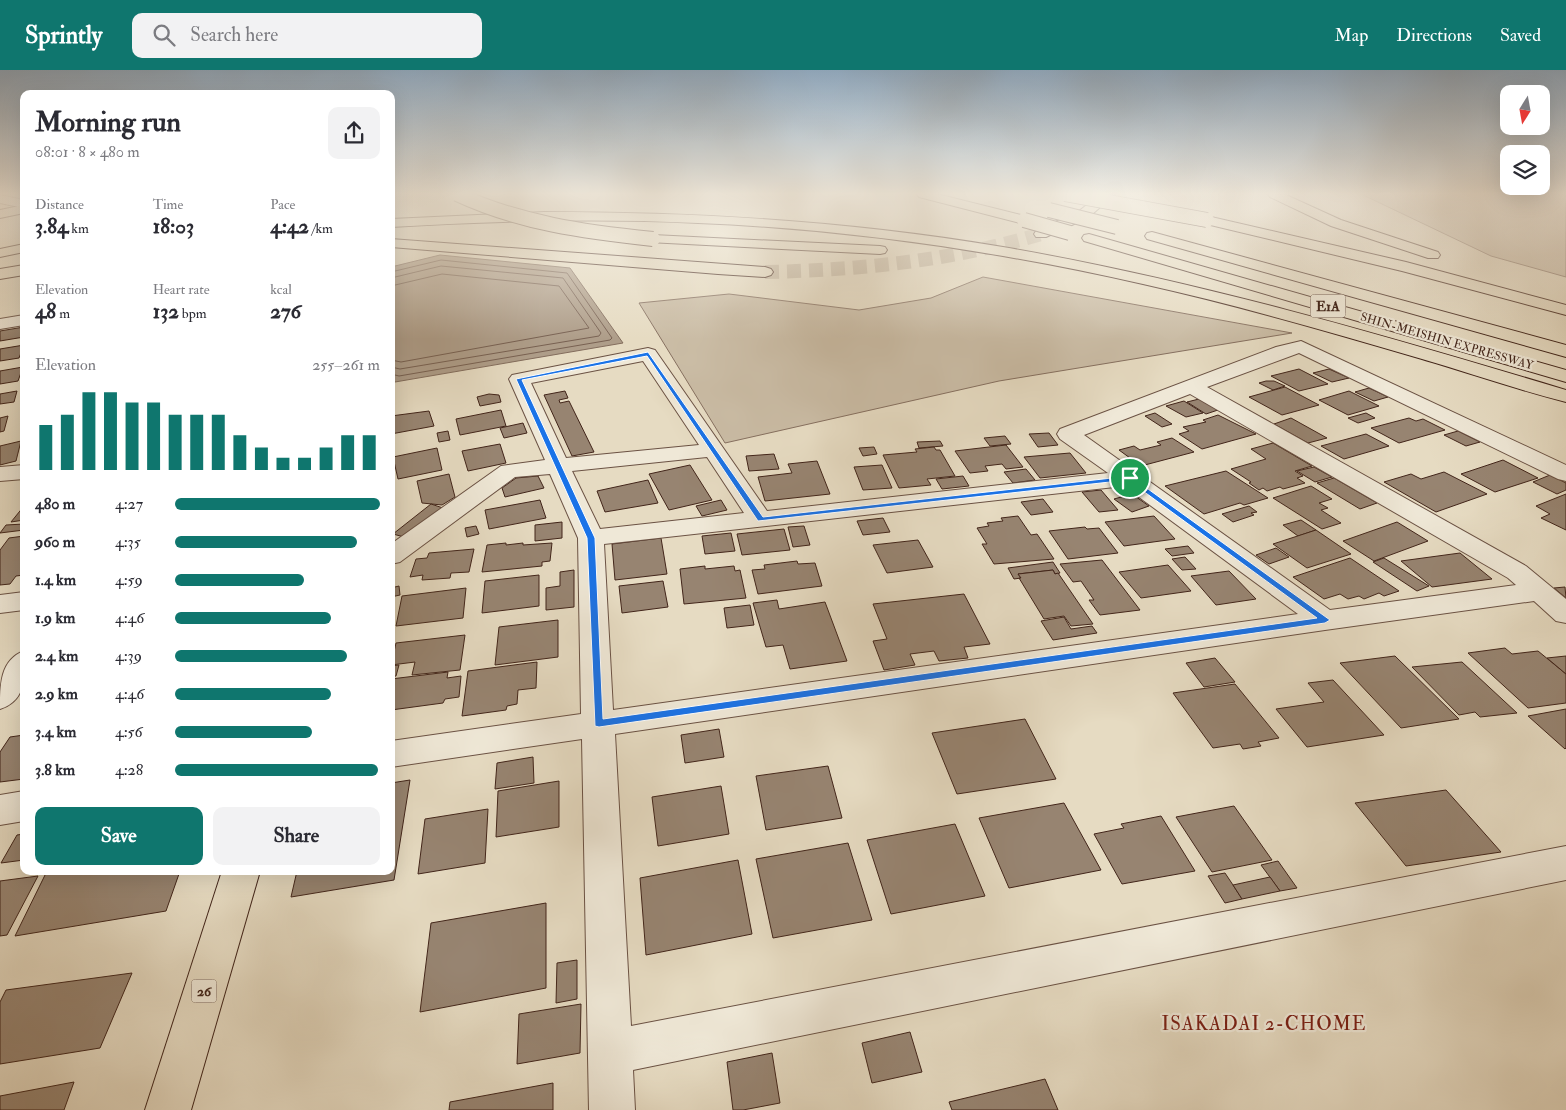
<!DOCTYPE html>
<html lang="en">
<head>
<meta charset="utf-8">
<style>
  :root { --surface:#fff; --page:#f2f2f3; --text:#2b2b33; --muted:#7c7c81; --accent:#0f766e }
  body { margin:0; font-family:"IM FELL Double Pica",serif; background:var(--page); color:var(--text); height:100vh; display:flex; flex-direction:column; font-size:19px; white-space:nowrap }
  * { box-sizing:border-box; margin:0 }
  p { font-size:16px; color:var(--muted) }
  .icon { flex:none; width:28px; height:28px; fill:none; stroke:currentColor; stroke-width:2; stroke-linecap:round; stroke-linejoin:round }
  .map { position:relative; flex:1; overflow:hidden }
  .details { position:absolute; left:20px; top:20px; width:375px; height:785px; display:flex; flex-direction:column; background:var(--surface); border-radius:10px; box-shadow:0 5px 20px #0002 }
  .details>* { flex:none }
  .needle { width:32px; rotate:191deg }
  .fabs { position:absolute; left:1500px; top:15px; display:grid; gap:10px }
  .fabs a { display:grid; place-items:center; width:50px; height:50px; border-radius:10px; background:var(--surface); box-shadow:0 5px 20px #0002; font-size:25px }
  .pin { position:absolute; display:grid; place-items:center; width:42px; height:42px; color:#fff; margin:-21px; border:2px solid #fff; border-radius:50%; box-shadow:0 1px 5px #0007 }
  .round { display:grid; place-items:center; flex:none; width:52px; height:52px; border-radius:10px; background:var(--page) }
  .summary { display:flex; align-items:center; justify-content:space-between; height:85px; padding:0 15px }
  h1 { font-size:28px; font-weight:700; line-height:38px }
  .metrics { display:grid; grid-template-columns:repeat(3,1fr); gap:8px; height:85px; padding:5px 15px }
  .metrics div { display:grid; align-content:center }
  .metrics b { font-size:21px; font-weight:700 }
  .metrics small { font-size:14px; font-weight:400 }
  .metrics p { font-size:14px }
  .chart { height:140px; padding:10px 15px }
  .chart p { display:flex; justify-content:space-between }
  .chart svg { width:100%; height:90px; margin-top:5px; stroke:var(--accent); stroke-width:6 }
  .primary-button { display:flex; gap:10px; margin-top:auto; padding:10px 15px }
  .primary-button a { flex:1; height:58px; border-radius:10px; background:var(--accent); color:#fff; font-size:20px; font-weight:700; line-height:58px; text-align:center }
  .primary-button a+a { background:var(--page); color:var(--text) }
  ul { padding:0 15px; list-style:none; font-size:16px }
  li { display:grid; grid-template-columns:80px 60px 1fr; align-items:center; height:38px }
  li i { height:12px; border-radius:6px; background:var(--accent) }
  header { display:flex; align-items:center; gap:30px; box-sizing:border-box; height:70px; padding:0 25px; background:var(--accent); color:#fff }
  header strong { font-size:24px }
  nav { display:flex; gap:28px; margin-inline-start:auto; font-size:18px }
  .search { width:350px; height:45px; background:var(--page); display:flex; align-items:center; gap:12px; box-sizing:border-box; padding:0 18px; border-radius:10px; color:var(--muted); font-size:19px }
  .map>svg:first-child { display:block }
</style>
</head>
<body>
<header>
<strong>Sprintly</strong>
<div class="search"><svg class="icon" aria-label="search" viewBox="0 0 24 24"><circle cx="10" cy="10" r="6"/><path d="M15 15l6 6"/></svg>Search here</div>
<nav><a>Map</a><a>Directions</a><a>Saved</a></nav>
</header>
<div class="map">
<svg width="1566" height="1040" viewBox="0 0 1566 1040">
  <rect width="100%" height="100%" fill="#e6dbc2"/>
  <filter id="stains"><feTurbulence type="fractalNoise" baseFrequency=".004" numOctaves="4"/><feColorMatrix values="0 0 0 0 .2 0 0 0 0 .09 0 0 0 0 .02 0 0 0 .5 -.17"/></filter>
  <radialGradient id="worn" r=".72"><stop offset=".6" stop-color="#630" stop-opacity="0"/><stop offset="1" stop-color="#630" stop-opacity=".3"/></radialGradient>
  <!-- green -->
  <g fill="#cabca5" stroke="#867060">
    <polygon points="1361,124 1566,124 1566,207 1491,186"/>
    <polygon points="983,207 1292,263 999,311 725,373 639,233 729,224 859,240 931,228"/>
  </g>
  <!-- water -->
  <polygon fill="#ae9d89" stroke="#836d5d" points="440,185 570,198 623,273 395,312 391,306 391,197"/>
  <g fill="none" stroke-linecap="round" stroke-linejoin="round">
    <!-- shore -->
    <g stroke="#786152" stroke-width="1">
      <polyline points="391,202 441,190 567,203 612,268 610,270 399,306 391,304"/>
      <polyline points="391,208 441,196 563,208 601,263 599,266 400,299 391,297"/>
      <polyline points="391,216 442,204 559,216 589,258 401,292 391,290"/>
    </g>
  </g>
  <!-- building -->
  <g fill="#978471" stroke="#42251a">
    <polygon points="24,257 24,267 0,271 0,261"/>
    <polygon points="24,275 19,288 0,291 0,279"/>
    <polygon points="23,297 18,311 0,314 0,301"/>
    <polygon points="1299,299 1328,314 1299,321 1271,306"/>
    <polygon points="1329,299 1349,308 1332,312 1313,303"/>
    <polygon points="1266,311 1274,311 1285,316 1273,320 1259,313"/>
    <polygon points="1285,317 1319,335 1282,345 1249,327"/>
    <polygon points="1369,318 1388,327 1374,331 1355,322"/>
    <polygon points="17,321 14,332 0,334 0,324"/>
    <polygon points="565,321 568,328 559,330 560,333 569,331 594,382 572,386 544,325"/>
    <polygon points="1349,321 1379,336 1348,345 1319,330"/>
    <polygon points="489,324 499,325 501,332 480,336 477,327"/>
    <polygon points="1199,329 1218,340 1206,344 1187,332"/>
    <polygon points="1184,331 1203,343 1186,347 1166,336"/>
    <polygon points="501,340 506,356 460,365 456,349"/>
    <polygon points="429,341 434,356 391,364 391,346"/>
    <polygon points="1155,343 1172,354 1162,357 1145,346"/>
    <polygon points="1366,343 1375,348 1358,353 1348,348"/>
    <polygon points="1218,345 1256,364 1202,379 1179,364 1189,361 1183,357 1206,352 1203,350"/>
    <polygon points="8,346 4,361 0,362 0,348"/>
    <polygon points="1291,348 1327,368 1308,373 1274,354"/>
    <polygon points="1409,348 1416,351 1423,349 1445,360 1399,373 1371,358"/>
    <polygon points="523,353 527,363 504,368 500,358"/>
    <polygon points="448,361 450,370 439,372 437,363"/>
    <polygon points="1458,361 1480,372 1466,376 1444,365"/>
    <polygon points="1049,363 1058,375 1038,377 1029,364"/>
    <polygon points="1366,364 1389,376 1344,389 1321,376"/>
    <polygon points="1005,366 1011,374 990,376 984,368"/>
    <polygon points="1172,368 1194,382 1141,396 1119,380 1134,376 1140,380 1161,375 1157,372"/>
    <polygon points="21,371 16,391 0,395 0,376"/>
    <polygon points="940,371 943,376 919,378 917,372"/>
    <polygon points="1273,373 1312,396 1295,401 1303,406 1297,408 1305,413 1283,419 1280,417 1267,421 1263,418 1259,420 1249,413 1251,412 1231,399 1266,389 1251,379"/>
    <polygon points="500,374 506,393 468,401 462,381"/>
    <polygon points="1006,375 1023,397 1006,399 1002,394 985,396 988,401 970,403 955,381"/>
    <polygon points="874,377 877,384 863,386 859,378"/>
    <polygon points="934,377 936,380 940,380 955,406 927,409 931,415 899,418 883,385 917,382 915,379"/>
    <polygon points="437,378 442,400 398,409 393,387"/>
    <polygon points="1070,383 1086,403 1040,408 1024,387"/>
    <polygon points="774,384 779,399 749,401 746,386"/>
    <polygon points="1503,390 1538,408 1495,422 1461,404"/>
    <polygon points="817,391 830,424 765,431 758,407 792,403 788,394"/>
    <polygon points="690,395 712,430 669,440 649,404"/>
    <polygon points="882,395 892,418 863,420 854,397"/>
    <polygon points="1314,397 1332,407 1315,412 1297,401"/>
    <polygon points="1026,399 1035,410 1013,413 1004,402"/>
    <polygon points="1226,401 1268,428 1244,435 1240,433 1204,444 1165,416"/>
    <polygon points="1444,402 1487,424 1436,442 1384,412 1411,404 1421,409"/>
    <polygon points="449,404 455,427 442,435 422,433 417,411"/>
    <polygon points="1550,405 1566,413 1566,420 1557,424 1533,412"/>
    <polygon points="538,406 544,418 505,427 502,418 516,408"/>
    <polygon points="963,406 969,416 942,419 936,409"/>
    <polygon points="1334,408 1377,433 1360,439 1317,413"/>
    <polygon points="648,410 658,433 605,442 597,421"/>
    <polygon points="1311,416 1332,429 1319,433 1328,438 1321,440 1341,453 1322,459 1273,428"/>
    <polygon points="1101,420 1118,440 1099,442 1082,422"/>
    <polygon points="1132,424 1149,436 1132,442 1114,429"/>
    <polygon points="1566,424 1566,460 1541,448 1550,444 1536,436"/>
    <polygon points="1043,429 1053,442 1031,445 1021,432"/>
    <polygon points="540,430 546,448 489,459 485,440"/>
    <polygon points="721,430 727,440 702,446 696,436"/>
    <polygon points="431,434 443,438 404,467 393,464"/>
    <polygon points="24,436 24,450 11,452"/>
    <polygon points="1249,436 1257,442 1251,443 1254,445 1233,452 1222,444"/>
    <polygon points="1018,446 1031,465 1037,464 1054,489 994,494 982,474 987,474 977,458 989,456 987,453 1003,451 1001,448"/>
    <polygon points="1154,446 1175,469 1124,476 1105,452"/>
    <polygon points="883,448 890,462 863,465 857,451"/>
    <polygon points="1301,450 1316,460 1298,466 1283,455"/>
    <polygon points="562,452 562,468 535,471 535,455"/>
    <polygon points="1397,452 1428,471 1374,491 1343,471"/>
    <polygon points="24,454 24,460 0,463 6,455"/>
    <polygon points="476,456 479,464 467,467 465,458"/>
    <polygon points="804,456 810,475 793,477 788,457"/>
    <polygon points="1085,457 1087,459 1099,458 1118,483 1068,489 1049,461"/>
    <polygon points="784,459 790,480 742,485 737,464"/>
    <polygon points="1316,460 1351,484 1307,498 1273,474"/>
    <polygon points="731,463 735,481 705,484 702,466"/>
    <polygon points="24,466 24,505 16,506 10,514 0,515 0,480 9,468"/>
    <polygon points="661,468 667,504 615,510 612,474"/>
    <polygon points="918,470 933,497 887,503 873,475"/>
    <polygon points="506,473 506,475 523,473 523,475 552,473 550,491 542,492 542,496 482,502 487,475"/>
    <polygon points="1188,476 1194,483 1172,486 1165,479"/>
    <polygon points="1276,478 1289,487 1269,494 1256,485"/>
    <polygon points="474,479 469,502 451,503 450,508 422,510 423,505 410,507 416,489 427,488 429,483"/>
    <polygon points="1460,483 1492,509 1432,517 1401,491"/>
    <polygon points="1185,487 1196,499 1182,500 1172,489"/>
    <polygon points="1350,488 1399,521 1384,526 1379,523 1364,529 1359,526 1348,529 1340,524 1324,529 1293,507"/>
    <polygon points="1384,488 1429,516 1417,521 1373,492"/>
    <polygon points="1102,490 1140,540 1100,545 1089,530 1094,530 1081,511 1073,512 1060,494"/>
    <polygon points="797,491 798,494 815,493 822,516 758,524 752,500 765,499 764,495"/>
    <polygon points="1053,492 1060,503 1055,504 1053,500 1018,504 1021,508 1014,509 1008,498"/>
    <polygon points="1168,495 1191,521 1141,528 1119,502"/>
    <polygon points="705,496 705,499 734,496 735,501 740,500 746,528 684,534 680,499"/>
    <polygon points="574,500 574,537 546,540 546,518 560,516 560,502"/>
    <polygon points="1053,500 1055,504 1058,503 1093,554 1071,556 1064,546 1044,549 1019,508 1021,508 1018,504"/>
    <polygon points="1229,501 1256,529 1216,535 1191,506"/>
    <polygon points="539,505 539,536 482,543 485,511"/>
    <polygon points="663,511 668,537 622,543 619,516"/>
    <polygon points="399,516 400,525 391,527 391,518"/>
    <polygon points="1565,517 1566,528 1554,518"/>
    <polygon points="466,518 463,548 396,556 402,526"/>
    <polygon points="964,524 990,574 964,577 968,588 939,591 934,581 910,584 915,595 884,600 873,571 887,569 873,534"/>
    <polygon points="777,530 779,539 825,532 847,591 790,599 783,575 766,577 753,533"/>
    <polygon points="750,535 754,555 727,558 724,538"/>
    <polygon points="1064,547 1071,559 1092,556 1097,563 1053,570 1041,551"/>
    <polygon points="558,550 558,587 495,595 499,557"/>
    <polygon points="465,565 460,600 412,605 415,592 391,595 396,573"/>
    <polygon points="1505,578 1512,584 1538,581 1566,604 1566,633 1528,638 1468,583"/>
    <polygon points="1395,586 1459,649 1401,658 1340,593"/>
    <polygon points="1566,586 1566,604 1547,588"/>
    <polygon points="1215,588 1235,612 1204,617 1186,593"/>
    <polygon points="537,592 536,618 518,620 517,634 507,636 506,640 462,646 468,601"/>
    <polygon points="1462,592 1517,643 1480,647 1475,642 1459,645 1412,597"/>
    <polygon points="399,595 396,606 391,607 391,596"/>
    <polygon points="448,602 447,608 461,606 459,627 445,629 443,633 391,640 391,609"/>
    <polygon points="1333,610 1384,665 1307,677 1276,639 1324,632 1308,613"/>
    <polygon points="1235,614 1279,668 1258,672 1261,676 1243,679 1240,674 1213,678 1173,623"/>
    <polygon points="1566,639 1566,678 1565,679 1528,646"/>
    <polygon points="1025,649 1056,709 957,724 932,663"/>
    <polygon points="719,659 724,687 685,693 681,665"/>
    <polygon points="24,665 24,709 0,712 0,682 10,667"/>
    <polygon points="533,687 534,713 495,719 497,693"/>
    <polygon points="828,696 842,748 766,760 756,706"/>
    <polygon points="410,710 394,810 291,827 297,801 391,801 391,713"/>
    <polygon points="559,711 559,757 496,767 498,721"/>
    <polygon points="721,716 729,764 658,776 652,727"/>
    <polygon points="1446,720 1501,782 1406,796 1355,733"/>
    <polygon points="1064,733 1101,800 1009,818 979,748"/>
    <polygon points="1234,736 1272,790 1212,802 1176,747"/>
    <polygon points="488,739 485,793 418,804 425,749"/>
    <polygon points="1161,746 1195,801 1122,814 1094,764 1124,758 1121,754"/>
    <polygon points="955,754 985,826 891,844 867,770"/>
    <polygon points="24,764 24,790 1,793 17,765"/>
    <polygon points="848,773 872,850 773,868 756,789"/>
    <polygon points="738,790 752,864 646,885 640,808"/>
    <polygon points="1278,791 1297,818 1280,821 1261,795"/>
    <polygon points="47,801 180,801 166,841 15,866"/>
    <polygon points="1225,803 1233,815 1242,829 1225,833 1208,806"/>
    <polygon points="38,806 7,865 0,866 0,811"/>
    <polygon points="1270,807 1280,821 1242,829 1233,815"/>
    <polygon points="546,833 546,918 420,942 431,853"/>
    <polygon points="577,890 577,929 556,933 557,893"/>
    <polygon points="132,903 100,978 0,994 0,932 6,920"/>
    <polygon points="581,934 580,983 517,994 519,944"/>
    <polygon points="910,962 922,1002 872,1013 862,973"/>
    <polygon points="772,983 780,1033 743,1040 733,1040 727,992"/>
    <polygon points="1045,1009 1058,1040 952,1040 949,1032"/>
    <polygon points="74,1012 64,1040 0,1040 0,1026"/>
    <polygon points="553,1013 553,1040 449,1040 450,1032"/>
  </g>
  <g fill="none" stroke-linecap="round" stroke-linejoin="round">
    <!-- motorway-tunnel -->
    <path stroke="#c5b7a0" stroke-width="14" stroke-dasharray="14 8" stroke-linecap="butt" d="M765,202C859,200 950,191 1041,164"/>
    <!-- minor casing -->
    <g stroke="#6b5244" stroke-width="2">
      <g id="minor">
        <polygon points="0,125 24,130 24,138 0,133"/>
        <polygon points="24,245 24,255 0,259 0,249"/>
        <path d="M1301,271L1566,395V411L1558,409L1299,283L1207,317L1526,496L1566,529V553L1556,551L1534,531L1325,560L615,664L631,956L1566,776V810L633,1000L635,1040H589L582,669L391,697V671L581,644L578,468L550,404L515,407L400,492L391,494V474L501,396L545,390L509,309L512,305L648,278L655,280L767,441L1108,403L1060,369L1057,364L1060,359L1276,277ZM643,291L699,375L566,388L531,313ZM1190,324L1508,508L1516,515L1330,540L1084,365ZM707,387L744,443L600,459L572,401ZM1124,416L1298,544L613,640L604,474Z"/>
        <polygon points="24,395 24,409 0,411 0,397"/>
        <polygon points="24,522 24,540 0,543 0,525"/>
        <path d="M24,581C24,605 28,630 0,639C0,615 0,590 24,581Z"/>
        <polygon points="24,721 24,751 0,755 0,725"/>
      </g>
    </g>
    <!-- primary casing -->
    <g stroke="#42251a" stroke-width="2">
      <polygon id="primary" points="222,801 260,801 191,1040 145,1040"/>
    </g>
    <!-- motorway casing -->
    <g stroke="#42251a" stroke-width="2">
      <g id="motorway">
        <polygon points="917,124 937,124 1029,147 1031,150 1024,154 919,127"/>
        <polygon points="1101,124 1115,124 1089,147 1046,167 1036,167 1034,164 1036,161 1079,141"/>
        <polygon points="1268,124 1284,124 1341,150 1438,182 1440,185 1438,188 1428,188 1331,156 1270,127"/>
        <polygon points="24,135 24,143 0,148 0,140"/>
        <path d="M544,142C698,142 851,151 1003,177C1194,210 1380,264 1566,320V332C1518,320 1470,303 1422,289C1330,262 1237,235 1143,214C997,181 848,159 698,153C595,148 493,151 391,157V149Z"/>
        <polygon points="1207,146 1406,192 1566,235 1566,245 1402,201 1202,153 1200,150 1202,147"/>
        <polygon points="1152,162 1566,275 1566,287 1147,169 1145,166 1147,163"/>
        <polygon points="1089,164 1566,300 1566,312 1084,171 1082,168 1084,165"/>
        <polygon points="653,165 880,176 885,177 887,180 885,183 880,184 648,172 646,169 648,166"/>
        <polygon points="391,169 765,197 771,199 773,202 771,205 765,207 718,204 391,177"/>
        <polygon points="24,174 24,182 0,187 0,179"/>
        <polygon points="24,195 24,205 0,209 0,199"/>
      </g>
    </g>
    <!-- minor -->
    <use href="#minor" fill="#efe8d7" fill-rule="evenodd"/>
    <!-- primary -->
    <use href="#primary" fill="#e6dbc2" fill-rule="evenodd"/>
    <!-- motorway -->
    <use href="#motorway" fill="#e6dbc2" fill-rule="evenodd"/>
    <!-- motorway-bridge casing -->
    <g stroke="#42251a" stroke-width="16" stroke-linecap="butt">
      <g id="motorway-bridge">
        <path d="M457,124C519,153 585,162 653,169"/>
        <polyline points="1065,124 1207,150"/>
        <polyline points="1049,140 1117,157"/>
        <polyline points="1024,150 1070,163"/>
      </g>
    </g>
    <!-- motorway-bridge -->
    <use href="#motorway-bridge" stroke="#e6dbc2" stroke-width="14"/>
  </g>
  <!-- sky -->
  <linearGradient id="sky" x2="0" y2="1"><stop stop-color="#91abc2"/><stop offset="0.46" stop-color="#f4efe4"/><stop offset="1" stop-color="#f4efe4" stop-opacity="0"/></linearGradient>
  <rect width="1566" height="269" fill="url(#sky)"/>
  <!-- route -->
  <path fill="#1a73e8" stroke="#fff" fill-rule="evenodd" d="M648,282L763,447L1130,406L1330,550L1325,553L599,657L595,656L587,468L516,309ZM647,286L758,451L1128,410L1317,548L603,649L595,468L522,310Z"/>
  <g text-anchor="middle" stroke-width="4.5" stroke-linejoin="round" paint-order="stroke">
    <!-- far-street labels -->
    <g font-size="12" fill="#42251a" stroke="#efe8d7">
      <text transform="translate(1447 271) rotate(16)" y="4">SHIN-MEISHIN EXPRESSWAY</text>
    </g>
    <!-- shield labels -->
    <g fill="#efe8d7" stroke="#766053" stroke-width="1">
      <rect x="1310.5" y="224.5" width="35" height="23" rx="4"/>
      <rect x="191.5" y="909.5" width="25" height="23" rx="4"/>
    </g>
    <g font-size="14" font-weight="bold" fill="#42251a">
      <text x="1328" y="241">E1A</text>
      <text x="204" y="926">26</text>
    </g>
    <!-- near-neighbourhood labels -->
    <g font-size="19" letter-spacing="1" fill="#7a1f14" stroke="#efe8d7">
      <text x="1264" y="960">ISAKADAI 2-CHOME</text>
    </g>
  </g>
  <rect width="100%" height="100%" filter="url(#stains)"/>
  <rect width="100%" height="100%" fill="url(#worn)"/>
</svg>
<div class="fabs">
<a><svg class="needle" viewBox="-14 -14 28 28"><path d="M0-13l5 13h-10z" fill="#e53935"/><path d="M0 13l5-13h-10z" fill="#7c7c81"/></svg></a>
<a><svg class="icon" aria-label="layers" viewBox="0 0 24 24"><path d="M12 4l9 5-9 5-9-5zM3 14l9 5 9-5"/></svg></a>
</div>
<div class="pin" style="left:1130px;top:408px;background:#1e9e55"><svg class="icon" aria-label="arrive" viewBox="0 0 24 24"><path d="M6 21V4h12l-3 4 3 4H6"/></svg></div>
<section class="details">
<div class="summary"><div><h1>Morning run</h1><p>08:01 · 8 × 480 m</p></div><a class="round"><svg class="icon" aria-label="share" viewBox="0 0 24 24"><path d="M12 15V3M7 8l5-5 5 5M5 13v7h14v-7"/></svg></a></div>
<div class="metrics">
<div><p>Distance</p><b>3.84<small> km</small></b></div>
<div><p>Time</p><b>18:03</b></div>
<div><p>Pace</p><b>4:42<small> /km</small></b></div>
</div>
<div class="metrics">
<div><p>Elevation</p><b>48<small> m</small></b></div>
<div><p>Heart rate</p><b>132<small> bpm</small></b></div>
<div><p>kcal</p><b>276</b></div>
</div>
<div class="chart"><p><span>Elevation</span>255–261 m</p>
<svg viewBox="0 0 160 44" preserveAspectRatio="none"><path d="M5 44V22M15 44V17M25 44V6M35 44V6M45 44V11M55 44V11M65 44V17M75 44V17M85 44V17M95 44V27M105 44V33M115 44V38M125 44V38M135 44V33M145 44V27M155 44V27"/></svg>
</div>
<ul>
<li><b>480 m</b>4:27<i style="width:100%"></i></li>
<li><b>960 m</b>4:35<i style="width:89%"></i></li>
<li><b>1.4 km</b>4:59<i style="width:63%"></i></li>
<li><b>1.9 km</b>4:46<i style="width:76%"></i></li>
<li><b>2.4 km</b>4:39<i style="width:84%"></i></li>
<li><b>2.9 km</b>4:46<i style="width:76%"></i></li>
<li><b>3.4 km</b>4:56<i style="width:67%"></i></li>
<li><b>3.8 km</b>4:28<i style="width:99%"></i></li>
</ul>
<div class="primary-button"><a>Save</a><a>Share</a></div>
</section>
</div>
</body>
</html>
